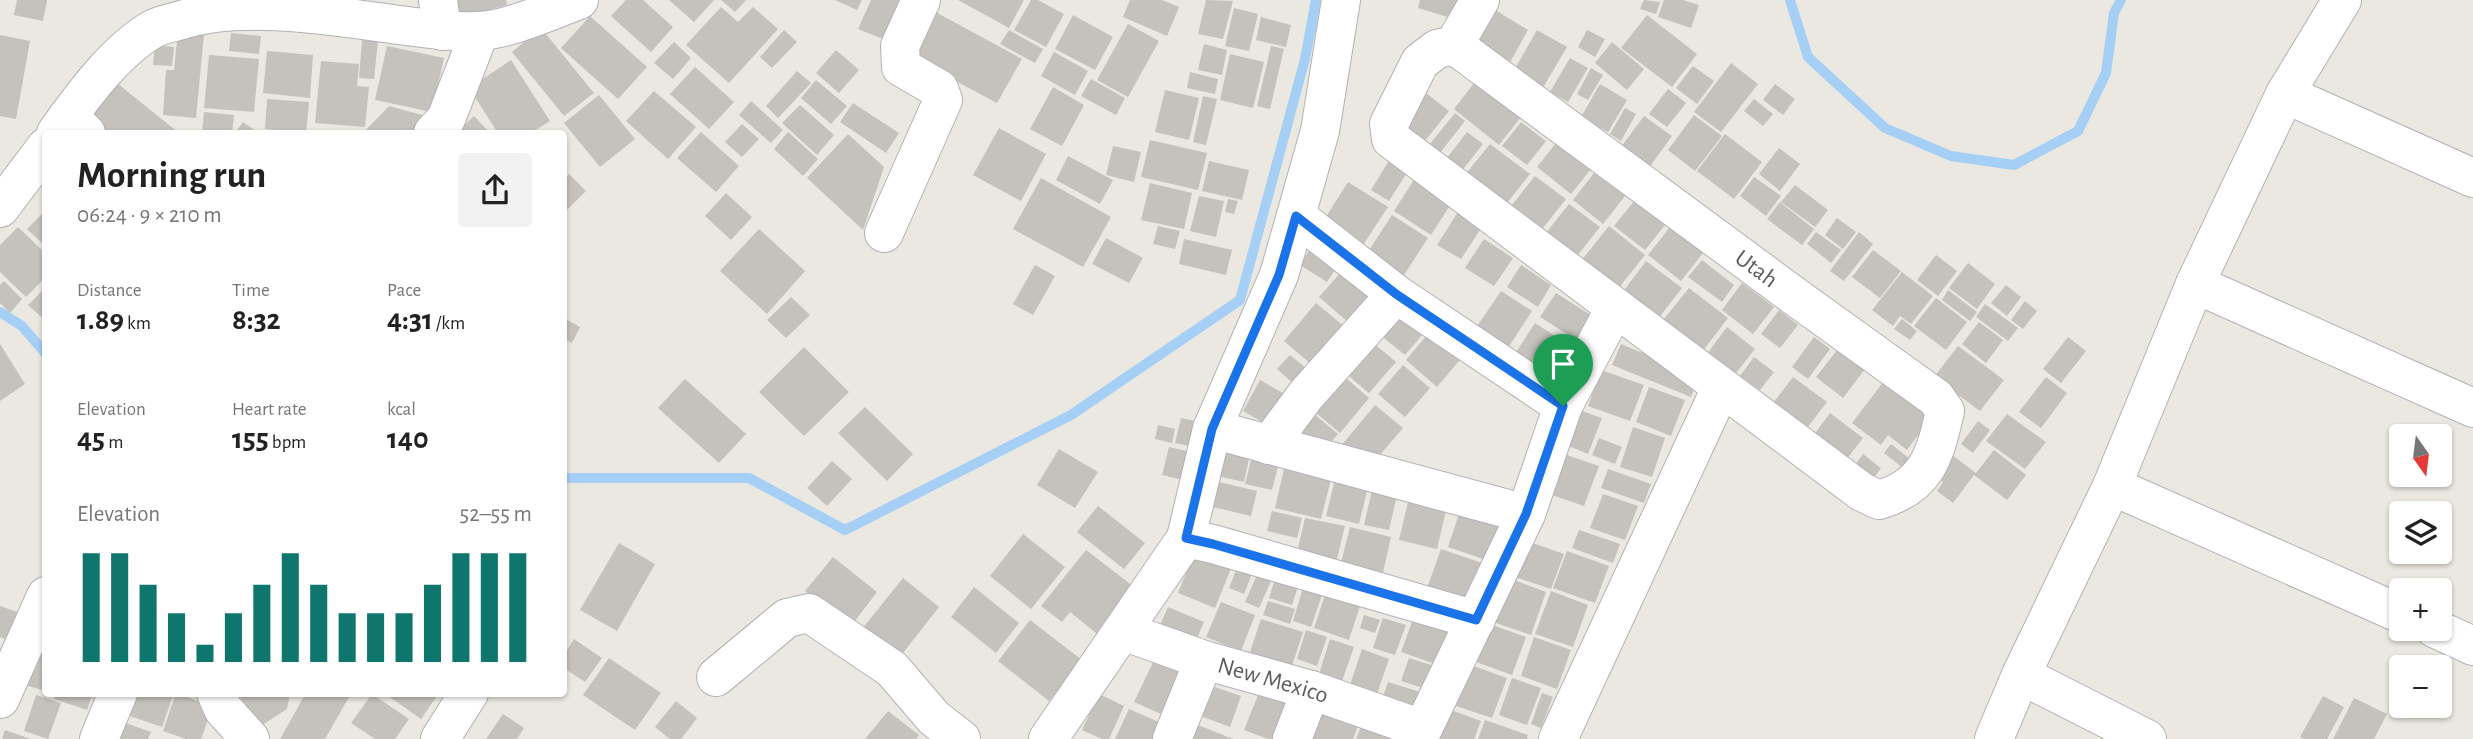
<!DOCTYPE html>
<html lang="en">
<head>
<meta charset="utf-8">
<style>
  :root { --surface:#fff; --page:#f2f2f2; --text:#222; --muted:#767676; --accent:#0f766e }
  body { margin:0; font-family:"Alegreya Sans",sans-serif; background:var(--page); color:var(--text); height:100vh; display:flex; flex-direction:column; font-size:26px; white-space:nowrap }
  * { box-sizing:border-box; margin:0 }
  p { font-size:23px; color:var(--muted) }
  .icon { flex:none; width:38px; height:38px; fill:none; stroke:currentColor; stroke-width:2; stroke-linecap:round; stroke-linejoin:round }
  .map { position:relative; flex:1; overflow:hidden }
  .details { position:absolute; left:42px; top:130px; width:525px; height:567px; display:flex; flex-direction:column; background:var(--surface); border-radius:7px; box-shadow:0 2px 5px #0004 }
  .details>* { flex:none }
  .needle { width:46px; rotate:166deg }
  .buttons { position:absolute; left:2389px; top:424px; display:grid; gap:14px }
  .buttons a { display:grid; place-items:center; width:63px; height:63px; border-radius:7px; background:var(--surface); box-shadow:0 2px 5px #0004; font-size:35px }
  .pin { position:absolute; display:grid; place-items:center; width:60px; height:60px; color:#fff; margin:-72px -30px; border-radius:50% 50% 50% 0; rotate:-45deg; box-shadow:0 0 7px #0007 }
  .pin .icon { rotate:45deg }
  .round { display:grid; place-items:center; flex:none; width:74px; height:74px; border-radius:7px; background:var(--page) }
  .overview { display:flex; align-items:center; justify-content:space-between; height:119px; padding:0 35px }
  h1 { font-size:38px; font-weight:700; line-height:52px }
  .stats { display:grid; grid-template-columns:repeat(3,1fr); gap:10px; height:119px; padding:7px 35px }
  .stats div { display:grid; align-content:center }
  .stats b { font-size:30px; font-weight:700 }
  .stats small { font-size:19px; font-weight:400 }
  .stats p { font-size:19px }
  .chart { height:196px; padding:14px 35px }
  .chart p { display:flex; justify-content:space-between }
  .chart svg { width:100%; height:126px; margin-top:7px; stroke:var(--accent); stroke-width:6 }
  .map>svg:first-child { display:block }
</style>
</head>
<body>
<div class="map">
<svg width="2473" height="739" viewBox="0 0 2473 739">
  <rect width="100%" height="100%" fill="#eae8e0"/>
  <g fill="none" stroke-linecap="round" stroke-linejoin="round">
    <!-- stream -->
    <g stroke="#a5cff5" stroke-width="10">
      <polyline points="1790,0 1808,57 1885,128 1951,156 2014,165 2078,131 2106,73 2114,13 2121,0"/>
      <polyline points="0,312 22,326 46,354"/>
      <polyline points="564,478 749,478 845,530 1071,415 1240,300 1305,59 1316,0"/>
    </g>
  </g>
  <!-- building -->
  <g fill="#c5c2bd">
    <polygon points="17,0 47,0 43,21 14,15"/>
    <polygon points="457,0 506,0 507,5 461,17"/>
    <polygon points="626,0 643,0 673,27 651,52 611,16"/>
    <polygon points="669,0 714,0 694,22"/>
    <polygon points="721,0 746,0 735,12"/>
    <polygon points="835,0 862,0 857,10"/>
    <polygon points="871,0 911,0 893,43 858,29"/>
    <polygon points="958,0 1024,0 1009,28"/>
    <polygon points="1031,0 1038,0 1064,14 1046,47 1014,30"/>
    <polygon points="1130,0 1162,0 1179,7 1167,36 1123,17"/>
    <polygon points="1206,0 1233,1 1223,39 1198,34"/>
    <polygon points="1420,0 1457,0 1451,18 1418,8"/>
    <polygon points="1644,0 1660,2 1656,14 1640,9"/>
    <polygon points="1664,0 1683,0 1699,5 1691,28 1658,17"/>
    <polygon points="721,7 738,22 753,7 778,29 729,83 686,45"/>
    <polygon points="1234,8 1258,14 1249,51 1225,46"/>
    <polygon points="1492,8 1528,30 1508,66 1471,45"/>
    <polygon points="930,9 1022,59 997,103 905,54"/>
    <polygon points="1073,15 1113,37 1095,70 1055,49"/>
    <polygon points="1647,15 1697,54 1672,87 1621,48"/>
    <polygon points="590,16 647,67 618,99 561,48"/>
    <polygon points="1261,17 1291,25 1286,47 1256,40"/>
    <polygon points="1128,24 1159,41 1128,97 1097,80"/>
    <polygon points="541,28 594,93 564,116 512,52"/>
    <polygon points="784,30 797,42 772,68 760,57"/>
    <polygon points="1009,30 1043,49 1035,63 1000,44"/>
    <polygon points="1537,30 1567,47 1541,91 1512,74"/>
    <polygon points="1587,30 1605,39 1595,57 1578,47"/>
    <polygon points="178,31 204,34 196,118 163,115 166,70 174,70"/>
    <polygon points="231,33 261,36 259,54 229,51"/>
    <polygon points="0,35 30,41 16,119 0,116"/>
    <polygon points="362,40 378,41 374,79 359,78"/>
    <polygon points="674,42 691,58 673,79 654,63"/>
    <polygon points="1612,42 1644,69 1627,90 1595,63"/>
    <polygon points="1204,44 1227,50 1222,75 1198,70"/>
    <polygon points="155,45 174,47 172,66 153,65"/>
    <polygon points="387,46 444,58 432,112 375,100"/>
    <polygon points="1271,46 1284,49 1270,109 1257,106"/>
    <polygon points="836,50 859,70 839,93 816,73"/>
    <polygon points="267,51 313,55 310,98 263,93"/>
    <polygon points="1054,52 1088,71 1075,95 1041,76"/>
    <polygon points="1230,54 1264,62 1253,108 1220,100"/>
    <polygon points="209,55 259,59 254,112 204,108"/>
    <polygon points="1570,58 1588,68 1568,102 1550,92"/>
    <polygon points="511,60 550,121 531,133 498,133 469,88"/>
    <polygon points="321,61 359,64 357,86 369,87 365,127 315,123"/>
    <polygon points="1731,63 1758,84 1721,132 1694,112"/>
    <polygon points="1693,66 1714,81 1697,104 1676,88"/>
    <polygon points="695,67 734,102 709,129 670,94"/>
    <polygon points="1591,68 1603,75 1588,100 1577,94"/>
    <polygon points="797,71 811,83 778,118 766,106"/>
    <polygon points="1190,72 1218,79 1215,94 1187,88"/>
    <polygon points="1091,79 1125,98 1116,115 1081,96"/>
    <polygon points="816,80 847,106 831,124 801,98"/>
    <polygon points="1475,82 1521,117 1499,145 1454,109"/>
    <polygon points="118,84 179,133 96,133 85,124"/>
    <polygon points="1600,84 1627,100 1608,132 1581,117"/>
    <polygon points="1775,84 1795,99 1783,115 1763,100"/>
    <polygon points="1053,87 1084,105 1062,146 1030,129"/>
    <polygon points="1668,89 1686,103 1667,127 1649,114"/>
    <polygon points="1165,90 1199,98 1189,140 1155,132"/>
    <polygon points="654,91 696,127 668,159 626,121"/>
    <polygon points="1426,93 1449,111 1420,147 1398,129"/>
    <polygon points="599,95 635,139 600,167 564,123"/>
    <polygon points="1203,96 1217,99 1206,145 1193,142"/>
    <polygon points="267,99 309,102 306,133 265,129"/>
    <polygon points="1754,99 1773,114 1763,126 1744,111"/>
    <polygon points="751,101 783,130 771,143 739,115"/>
    <polygon points="853,103 899,133 886,153 840,122"/>
    <polygon points="800,105 834,135 817,155 782,123"/>
    <polygon points="389,106 433,118 419,133 363,133"/>
    <polygon points="1625,108 1636,114 1621,141 1610,134"/>
    <polygon points="204,112 234,115 232,133 202,132"/>
    <polygon points="1455,113 1465,121 1439,154 1429,145"/>
    <polygon points="1694,115 1722,136 1695,171 1668,150"/>
    <polygon points="474,116 490,133 456,133"/>
    <polygon points="1644,116 1672,136 1646,172 1618,151"/>
    <polygon points="243,122 259,133 235,133"/>
    <polygon points="1521,122 1546,141 1527,165 1502,146"/>
    <polygon points="742,124 759,139 742,157 725,142"/>
    <polygon points="999,128 1046,154 1021,201 973,175"/>
    <polygon points="701,132 739,166 716,192 677,158"/>
    <polygon points="788,132 818,159 803,176 774,149"/>
    <polygon points="1467,132 1483,144 1456,178 1441,166"/>
    <polygon points="848,134 884,167 863,230 807,178"/>
    <polygon points="1725,134 1762,162 1734,199 1697,171"/>
    <polygon points="1150,140 1207,153 1198,190 1141,177"/>
    <polygon points="1556,143 1591,169 1571,194 1537,167"/>
    <polygon points="1490,144 1530,174 1504,207 1464,176"/>
    <polygon points="1113,146 1141,152 1134,182 1106,175"/>
    <polygon points="1779,148 1800,164 1780,191 1759,174"/>
    <polygon points="1068,156 1113,180 1100,204 1056,180"/>
    <polygon points="1390,159 1408,171 1389,201 1371,190"/>
    <polygon points="1209,161 1249,170 1242,200 1202,191"/>
    <polygon points="1594,173 1625,196 1603,224 1573,200"/>
    <polygon points="569,174 586,191 564,213 564,179"/>
    <polygon points="1417,175 1454,199 1431,235 1394,211"/>
    <polygon points="1535,176 1566,199 1543,228 1512,205"/>
    <polygon points="1754,177 1781,196 1766,216 1740,196"/>
    <polygon points="1041,178 1111,217 1083,267 1013,229"/>
    <polygon points="1348,182 1388,207 1363,245 1324,220"/>
    <polygon points="1150,183 1192,193 1184,229 1141,220"/>
    <polygon points="1795,185 1828,210 1815,227 1781,202"/>
    <polygon points="726,193 752,217 731,240 705,216"/>
    <polygon points="1199,196 1224,201 1216,237 1190,231"/>
    <polygon points="1228,199 1238,201 1234,214 1225,212"/>
    <polygon points="1635,200 1666,224 1645,250 1614,226"/>
    <polygon points="1780,202 1814,229 1802,245 1767,219"/>
    <polygon points="1569,204 1600,227 1577,256 1546,233"/>
    <polygon points="46,210 46,247 27,229"/>
    <polygon points="1458,212 1482,227 1461,259 1437,245"/>
    <polygon points="1392,215 1428,238 1398,284 1362,261"/>
    <polygon points="1837,218 1856,232 1843,249 1825,235"/>
    <polygon points="1158,226 1180,231 1175,249 1153,244"/>
    <polygon points="1609,226 1645,255 1614,294 1577,266"/>
    <polygon points="18,227 46,254 46,277 26,297 0,272 0,245"/>
    <polygon points="1670,227 1703,253 1681,281 1648,255"/>
    <polygon points="759,229 805,271 767,314 720,271"/>
    <polygon points="1816,232 1841,250 1831,263 1807,244"/>
    <polygon points="1859,232 1873,244 1844,281 1830,271"/>
    <polygon points="1106,238 1143,258 1129,283 1092,264"/>
    <polygon points="1184,239 1232,250 1226,275 1179,264"/>
    <polygon points="1484,239 1513,258 1494,286 1465,268"/>
    <polygon points="1315,241 1342,259 1327,282 1300,265"/>
    <polygon points="1873,250 1901,271 1880,298 1852,277"/>
    <polygon points="1936,255 1957,271 1938,296 1917,280"/>
    <polygon points="1702,260 1734,285 1722,302 1688,277"/>
    <polygon points="1646,261 1682,288 1657,320 1622,293"/>
    <polygon points="1968,263 1995,284 1977,309 1949,288"/>
    <polygon points="1035,265 1055,276 1033,315 1013,304"/>
    <polygon points="1521,265 1551,285 1538,307 1507,287"/>
    <polygon points="1341,272 1370,296 1348,322 1319,297"/>
    <polygon points="1902,272 1933,296 1911,324 1900,316 1893,326 1872,310"/>
    <polygon points="4,281 22,299 10,313 0,303 0,285"/>
    <polygon points="1742,283 1774,307 1753,334 1722,310"/>
    <polygon points="2006,285 2021,297 2007,316 1991,303"/>
    <polygon points="46,287 46,321 28,305"/>
    <polygon points="1689,288 1728,318 1699,356 1659,325"/>
    <polygon points="1948,290 1977,312 1970,321 1942,300"/>
    <polygon points="1501,291 1532,311 1506,351 1474,331"/>
    <polygon points="1556,293 1597,319 1581,343 1540,317"/>
    <polygon points="791,297 810,315 786,338 767,320"/>
    <polygon points="1936,298 1967,322 1946,350 1914,326"/>
    <polygon points="2025,301 2037,311 2023,329 2011,320"/>
    <polygon points="1316,303 1345,327 1312,365 1284,341"/>
    <polygon points="1398,303 1428,328 1405,355 1375,331"/>
    <polygon points="1985,304 2018,328 2008,341 1976,317"/>
    <polygon points="1779,310 1798,325 1780,348 1761,334"/>
    <polygon points="564,318 580,327 572,343 564,339"/>
    <polygon points="1902,319 1917,331 1910,340 1894,329"/>
    <polygon points="1979,322 2003,340 1986,363 1962,344"/>
    <polygon points="1535,323 1587,357 1566,390 1513,357"/>
    <polygon points="1727,327 1755,349 1732,378 1704,358"/>
    <polygon points="1432,329 1463,356 1437,387 1406,360"/>
    <polygon points="1366,337 1396,362 1369,393 1339,368"/>
    <polygon points="1814,337 1830,349 1808,379 1792,367"/>
    <polygon points="2068,337 2086,351 2061,383 2043,369"/>
    <polygon points="0,344 25,384 0,401"/>
    <polygon points="1621,344 1699,376 1691,397 1612,365"/>
    <polygon points="1841,345 1868,365 1843,398 1816,377"/>
    <polygon points="1958,346 2004,380 1980,411 1934,377"/>
    <polygon points="804,347 849,392 804,436 759,392"/>
    <polygon points="1290,355 1307,369 1294,384 1277,369"/>
    <polygon points="1754,357 1774,372 1760,390 1740,376"/>
    <polygon points="1403,365 1430,388 1405,417 1378,394"/>
    <polygon points="1601,370 1644,385 1630,421 1588,406"/>
    <polygon points="1339,372 1369,398 1340,433 1309,407"/>
    <polygon points="1793,377 1827,402 1804,432 1770,407"/>
    <polygon points="2046,377 2067,393 2041,428 2019,412"/>
    <polygon points="685,379 746,434 719,463 658,408"/>
    <polygon points="1260,380 1290,397 1273,428 1243,411"/>
    <polygon points="1884,381 1932,417 1907,450 1888,435 1881,445 1852,423"/>
    <polygon points="1649,387 1685,400 1671,436 1636,422"/>
    <polygon points="1302,404 1338,434 1319,455 1283,425"/>
    <polygon points="1375,405 1403,428 1367,470 1340,447"/>
    <polygon points="865,407 913,454 887,481 838,433"/>
    <polygon points="1579,410 1602,418 1588,454 1566,445"/>
    <polygon points="1830,413 1863,438 1839,469 1807,444"/>
    <polygon points="2007,414 2046,442 2025,469 1986,441"/>
    <polygon points="1181,418 1204,423 1198,448 1175,443"/>
    <polygon points="1978,421 1990,430 1973,453 1961,444"/>
    <polygon points="1158,425 1175,429 1172,443 1155,439"/>
    <polygon points="1633,427 1665,438 1652,477 1620,467"/>
    <polygon points="1599,438 1622,447 1615,464 1592,455"/>
    <polygon points="1891,444 1919,466 1912,475 1884,453"/>
    <polygon points="1169,447 1195,453 1188,481 1162,475"/>
    <polygon points="1220,447 1250,454 1244,482 1213,475"/>
    <polygon points="1254,448 1281,455 1272,490 1245,484"/>
    <polygon points="1059,449 1098,472 1075,508 1037,485"/>
    <polygon points="1994,450 2026,475 2007,500 1974,475 1953,503 1937,491 1943,482 1932,474 1948,452 1976,473"/>
    <polygon points="1564,454 1599,466 1584,506 1549,494"/>
    <polygon points="1863,454 1881,468 1870,483 1852,469"/>
    <polygon points="1286,460 1333,471 1321,519 1275,508"/>
    <polygon points="832,461 852,479 827,506 807,488"/>
    <polygon points="1608,469 1651,484 1644,503 1601,488"/>
    <polygon points="1336,475 1369,483 1359,524 1326,516"/>
    <polygon points="1215,481 1257,491 1251,516 1209,506"/>
    <polygon points="1373,486 1398,491 1389,530 1364,525"/>
    <polygon points="1411,489 1449,498 1437,549 1399,540"/>
    <polygon points="1603,494 1638,506 1625,540 1590,528"/>
    <polygon points="1098,506 1145,543 1124,569 1077,532"/>
    <polygon points="1272,511 1302,518 1297,538 1267,531"/>
    <polygon points="1460,511 1501,526 1489,561 1448,547"/>
    <polygon points="1305,518 1345,526 1335,567 1296,557"/>
    <polygon points="1350,527 1391,537 1382,577 1340,567"/>
    <polygon points="1579,530 1620,544 1613,563 1572,548"/>
    <polygon points="1023,534 1065,567 1031,609 990,576"/>
    <polygon points="1521,539 1564,554 1551,589 1509,575"/>
    <polygon points="619,543 655,564 617,631 580,610"/>
    <polygon points="1197,546 1234,561 1215,608 1178,593"/>
    <polygon points="1441,549 1485,564 1472,604 1427,588"/>
    <polygon points="1086,550 1138,590 1101,637 1070,612 1062,622 1041,606"/>
    <polygon points="1567,551 1609,566 1595,603 1553,588"/>
    <polygon points="833,557 877,592 851,626 805,591"/>
    <polygon points="1240,560 1255,566 1244,594 1229,588"/>
    <polygon points="1261,566 1275,572 1259,608 1245,602"/>
    <polygon points="1276,575 1299,583 1292,605 1269,598"/>
    <polygon points="1506,577 1546,592 1531,635 1490,621"/>
    <polygon points="903,578 939,607 899,658 862,629"/>
    <polygon points="1328,586 1363,597 1349,640 1314,628"/>
    <polygon points="974,587 1019,623 996,653 951,617"/>
    <polygon points="1303,588 1322,595 1311,627 1293,621"/>
    <polygon points="1551,591 1588,605 1573,647 1535,634"/>
    <polygon points="1268,601 1295,609 1290,624 1263,615"/>
    <polygon points="1221,602 1255,615 1241,651 1206,637"/>
    <polygon points="0,606 17,612 8,640 0,637"/>
    <polygon points="1168,607 1204,622 1194,645 1158,630"/>
    <polygon points="1364,615 1380,620 1375,633 1360,628"/>
    <polygon points="1414,616 1453,629 1441,666 1401,652"/>
    <polygon points="1383,618 1406,625 1395,655 1373,648"/>
    <polygon points="1261,619 1303,632 1290,672 1248,658"/>
    <polygon points="1030,620 1082,660 1049,701 998,661"/>
    <polygon points="1481,621 1526,637 1512,675 1468,659"/>
    <polygon points="1306,630 1327,637 1317,666 1297,659"/>
    <polygon points="1534,637 1571,650 1557,689 1521,676"/>
    <polygon points="574,639 602,658 585,682 564,668 564,655"/>
    <polygon points="1330,639 1354,647 1341,684 1318,677"/>
    <polygon points="35,643 46,647 46,691 21,684"/>
    <polygon points="1362,649 1389,659 1376,697 1349,688"/>
    <polygon points="609,658 661,693 635,730 583,695"/>
    <polygon points="1155,658 1191,675 1170,718 1134,702"/>
    <polygon points="1409,658 1434,666 1426,689 1401,681"/>
    <polygon points="1468,664 1507,678 1492,718 1453,705"/>
    <polygon points="1512,678 1541,688 1527,725 1499,715"/>
    <polygon points="1388,682 1427,694 1420,715 1381,702"/>
    <polygon points="1206,684 1241,696 1230,727 1195,714"/>
    <polygon points="1262,685 1296,698 1280,739 1268,739 1244,730"/>
    <polygon points="56,693 93,693 87,710 54,699"/>
    <polygon points="124,693 174,693 162,727 118,712"/>
    <polygon points="176,693 213,706 201,739 186,739 163,731"/>
    <polygon points="238,693 290,693 287,709 259,727"/>
    <polygon points="306,693 341,693 349,697 325,739 280,739"/>
    <polygon points="384,693 439,693 421,719"/>
    <polygon points="1542,693 1553,697 1541,728 1531,724"/>
    <polygon points="372,694 409,719 395,739 375,739 351,723"/>
    <polygon points="1099,694 1124,706 1109,739 1102,739 1082,730"/>
    <polygon points="36,695 61,703 48,739 24,731"/>
    <polygon points="2323,696 2344,707 2327,739 2304,739 2300,737"/>
    <polygon points="2354,698 2387,714 2374,739 2333,739"/>
    <polygon points="676,701 697,718 681,739 670,739 655,727"/>
    <polygon points="1319,706 1359,723 1353,739 1305,739"/>
    <polygon points="1129,709 1159,722 1152,739 1115,739"/>
    <polygon points="1448,709 1481,721 1474,739 1437,739"/>
    <polygon points="888,711 919,735 916,739 865,739"/>
    <polygon points="503,714 524,728 517,739 486,739"/>
    <polygon points="114,719 151,732 148,739 106,739"/>
    <polygon points="1364,720 1409,739 1356,739"/>
    <polygon points="1485,720 1528,735 1527,739 1478,739"/>
    <polygon points="1198,725 1233,739 1192,739"/>
    <polygon points="5,730 31,739 2,739"/>
  </g>
  <g fill="none" stroke-linecap="round" stroke-linejoin="round">
    <!-- minor casing -->
    <g stroke="#b1b2b6" stroke-width="40">
      <g id="minor">
        <polyline points="438,0 442,31"/>
        <path id="s1" d="M1454,45L1797,298L1936,398L1945,411C1935,456 1927,486 1879,500L1862,492L1391,139L1389,124L1420,62L1437,49L1454,45L1480,0"/>
        <polyline points="2285,94 2473,178"/>
        <polyline points="68,116 86,133"/>
        <polyline points="433,133 446,119 480,31"/>
        <polyline points="1296,216 1396,294 1563,406"/>
        <polyline points="884,233 943,100 939,89 901,67 900,46 921,0"/>
        <polyline points="2195,284 2473,408"/>
        <polyline points="1212,429 1526,514"/>
        <polyline points="1269,445 1306,395 1396,294"/>
        <polyline points="2112,486 2401,614"/>
        <polyline points="1186,538 1212,429 1279,275 1320,131 1341,0"/>
        <polyline points="2434,628 2473,646"/>
        <path id="s2" d="M1123,631L1204,660L1311,690L1422,729"/>
        <polyline points="2021,675 2147,739"/>
        <polyline points="716,677 787,618 809,613 892,669 934,718 961,739"/>
        <polyline points="216,693 223,709 250,739"/>
        <polyline points="0,699 46,596"/>
        <polyline points="99,739 118,693"/>
        <polyline points="440,739 469,693"/>
        <polyline points="1048,739 1186,538 1213,544 1476,620"/>
        <polyline points="1172,739 1204,660"/>
        <polyline points="1292,739 1311,690"/>
        <polyline points="1418,739 1526,514 1563,406 1615,308"/>
        <polyline points="1558,739 1721,388"/>
        <polyline points="1994,739 2021,675 2112,486 2195,284 2285,94 2342,0"/>
      </g>
    </g>
    <!-- tertiary casing -->
    <g stroke="#b1b2b6" stroke-width="40">
      <g id="tertiary">
        <path d="M56,133C81,98 115,51 153,29C160,25 170,23 178,21C241,0 333,16 399,25C425,28 451,33 478,31C508,30 550,11 579,0"/>
        <polyline points="0,208 46,147"/>
      </g>
    </g>
    <!-- minor -->
    <use href="#minor" stroke="#fff" stroke-width="38"/>
    <!-- tertiary -->
    <use href="#tertiary" stroke="#fff" stroke-width="38"/>
  </g>
  <g fill="none" stroke-linecap="round" stroke-linejoin="round">
    <!-- route casing -->
    <g stroke="#fff" stroke-width="14">
      <polygon id="route" points="1296,216 1396,294 1563,406 1526,514 1476,620 1213,544 1186,538 1212,429 1279,275"/>
    </g>
    <!-- route -->
    <use href="#route" stroke="#1a73e8" stroke-width="9"/>
  </g>
  <g text-anchor="middle" stroke-width="7" stroke-linejoin="round" paint-order="stroke">
    <!-- street labels -->
    <g font-size="24" fill="#595b5f" stroke="#fff">
      <text dy="8" stroke="none"><textPath href="#s1" startOffset="376">Utah</textPath></text>
      <text dy="8" stroke="none"><textPath href="#s2" startOffset="158">New Mexico</textPath></text>
    </g>
  </g>
</svg>
<div class="buttons">
<a><svg class="needle" viewBox="-14 -14 28 28"><path d="M0-13l5 13h-10z" fill="#e53935"/><path d="M0 13l5-13h-10z" fill="#767676"/></svg></a>
<a><svg class="icon" aria-label="layers" viewBox="0 0 24 24"><path d="M12 4l9 5-9 5-9-5zM3 14l9 5 9-5"/></svg></a>
<a>+</a>
<a>−</a>
</div>
<div class="pin" style="left:1563px;top:406px;background:#1e9e55"><svg class="icon" aria-label="arrive" viewBox="0 0 24 24"><path d="M6 21V4h12l-3 4 3 4H6"/></svg></div>
<section class="details">
<div class="overview"><div><h1>Morning run</h1><p>06:24 · 9 × 210 m</p></div><a class="round"><svg class="icon" aria-label="share" viewBox="0 0 24 24"><path d="M12 15V3M7 8l5-5 5 5M5 13v7h14v-7"/></svg></a></div>
<div class="stats">
<div><p>Distance</p><b>1.89<small> km</small></b></div>
<div><p>Time</p><b>8:32</b></div>
<div><p>Pace</p><b>4:31<small> /km</small></b></div>
</div>
<div class="stats">
<div><p>Elevation</p><b>45<small> m</small></b></div>
<div><p>Heart rate</p><b>155<small> bpm</small></b></div>
<div><p>kcal</p><b>140</b></div>
</div>
<div class="chart"><p><span>Elevation</span>52–55 m</p>
<svg viewBox="0 0 160 44" preserveAspectRatio="none"><path d="M5 44V6M15 44V6M25 44V17M35 44V27M45 44V38M55 44V27M65 44V17M75 44V6M85 44V17M95 44V27M105 44V27M115 44V27M125 44V17M135 44V6M145 44V6M155 44V6"/></svg>
</div>
</section>
</div>
</body>
</html>
